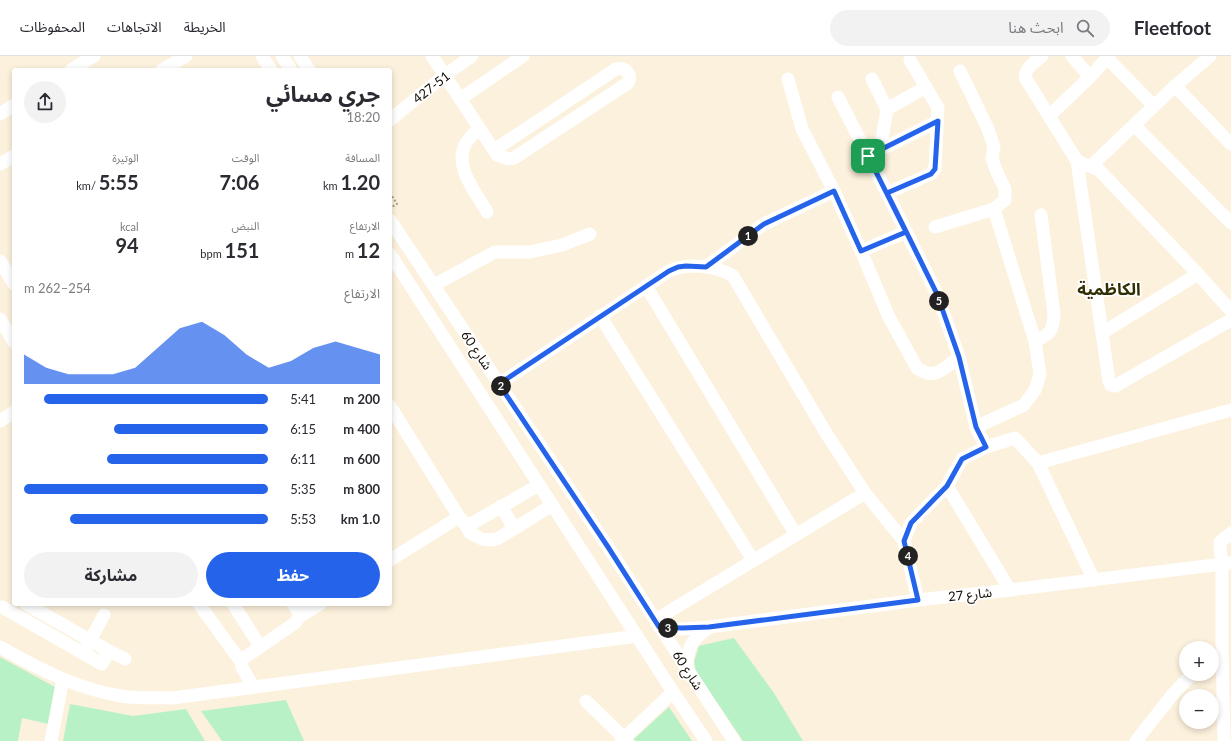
<!DOCTYPE html>
<html lang="ar">
<head>
<meta charset="utf-8">
<style>
  :root { --surface:#fff; --page:#f2f2f3; --text:#2b2b33; --muted:#7c7c81; --line:#e1e1e2; --accent:#2563eb }
  body { margin:0; font-family:Lato,"Noto Sans Arabic",sans-serif; background:var(--page); color:var(--text); direction:rtl; height:100vh; display:flex; flex-direction:column; font-size:15px; white-space:nowrap }
  * { box-sizing:border-box; margin:0 }
  p { font-size:13px; color:var(--muted) }
  .icon { flex:none; width:22px; height:22px; fill:none; stroke:currentColor; stroke-width:2; stroke-linecap:round; stroke-linejoin:round }
  .map { position:relative; flex:1; overflow:hidden; direction:ltr }
  .details { position:absolute; left:12px; top:12px; width:380px; height:538px; display:flex; flex-direction:column; background:var(--surface); border-radius:4px; box-shadow:0 2px 6px #0003; direction:rtl }
  .details>* { flex:none }
  .tools { position:absolute; left:1179px; top:585px; display:grid; gap:8px }
  .tools a { display:grid; place-items:center; width:40px; height:40px; border-radius:50%; background:var(--surface); box-shadow:0 2px 6px #0003; font-size:20px }
  .pin { position:absolute; display:grid; place-items:center; width:34px; height:34px; color:#fff; margin:-17px; border-radius:8px; box-shadow:0 2px 6px #0006 }
  .km { position:absolute; width:20px; height:20px; margin:-10px; border-radius:50%; background:#222; color:#fff; font-size:11px; line-height:20px; text-align:center }
  .round { display:grid; place-items:center; flex:none; width:42px; height:42px; border-radius:21px; background:var(--page) }
  .head { display:flex; align-items:center; justify-content:space-between; height:68px; padding:0 12px }
  h1 { font-size:22px; font-weight:700; line-height:30px }
  .figures { display:grid; grid-template-columns:repeat(3,1fr); gap:6px; height:68px; padding:4px 12px }
  .figures div { display:grid; align-content:center }
  .figures b { font-size:20px; font-weight:700 }
  .figures small { font-size:11px; font-weight:400 }
  .figures p { font-size:11px }
  .chart { height:112px; padding:8px 12px }
  .chart p { display:flex; justify-content:space-between }
  .chart svg { width:100%; height:72px; margin-top:4px; fill:var(--accent); opacity:.7 }
  .button { display:flex; gap:8px; margin-top:auto; padding:8px 12px }
  .button a { flex:1; height:46px; border-radius:24px; background:var(--accent); color:#fff; font-size:16px; font-weight:700; line-height:46px; text-align:center }
  .button a+a { background:var(--page); color:var(--text) }
  ul { padding:0 12px; list-style:none; font-size:13px }
  li { display:grid; grid-template-columns:64px 48px 1fr; align-items:center; height:30px }
  li i { height:10px; border-radius:5px; background:var(--accent) }
  header { display:flex; align-items:center; gap:24px; box-sizing:border-box; height:56px; padding:0 20px; background:var(--surface); border-bottom:1px solid var(--line) }
  header strong { font-size:19px }
  nav { display:flex; gap:22px; margin-inline-start:auto; font-size:14px }
  .search { width:280px; height:36px; background:var(--page); display:flex; align-items:center; gap:10px; box-sizing:border-box; padding:0 14px; border-radius:22px; color:var(--muted); font-size:15px }
  .map>svg:first-child { display:block }
</style>
</head>
<body>
<header>
<strong>Fleetfoot</strong>
<div class="search"><svg class="icon" aria-label="search" viewBox="0 0 24 24"><circle cx="10" cy="10" r="6"/><path d="M15 15l6 6"/></svg>ابحث هنا</div>
<nav><a>الخريطة</a><a>الاتجاهات</a><a>المحفوظات</a></nav>
</header>
<div class="map">
<svg width="1231" height="685" viewBox="0 0 1231 685">
  <rect width="100%" height="100%" fill="#fcf1dc"/>
  <!-- green -->
  <g fill="#b9f1c6">
    <polygon points="734,582 774,637 803,685 743,685 696,615 694,606 699,590 707,588"/>
    <polygon points="0,601 55,631 49,668 22,662 18,685 0,685"/>
    <polygon points="286,644 304,685 222,685 201,655"/>
    <polygon points="70,648 133,660 186,653 205,685 63,685"/>
    <polygon points="669,651 692,685 636,685 634,683"/>
  </g>
  <g fill="none" stroke-linecap="round" stroke-linejoin="round">
    <!-- path -->
    <polyline stroke="#a59c8b" stroke-width="2" stroke-dasharray="2 2" stroke-linecap="butt" points="390,137 397,148 390,152"/>
    <!-- minor -->
    <g stroke="#fff" stroke-width="13">
      <polyline points="262,0 271,14"/>
      <polyline points="282,0 291,14"/>
      <polyline points="300,0 309,14"/>
      <path d="M432,0L497,99L509,103L514,102L628,27C632,18 626,11 616,13L494,94"/>
      <path d="M1042,0C1035,6 1023,13 1026,23L1077,105L1109,325L1111,329L1115,330L1231,264"/>
      <polyline points="1072,0 1090,21"/>
      <polyline points="1107,2 1154,50"/>
      <polyline points="71,14 94,0"/>
      <polyline points="162,14 186,0"/>
      <path d="M788,23L802,73L834,135L861,195L889,261L917,312C935,325 944,312 959,301"/>
      <polyline points="872,23 887,53 880,94"/>
      <polyline points="1175,30 1231,88"/>
      <polyline points="838,41 887,137 937,238 959,301 976,371 986,391"/>
      <polyline points="460,43 523,0"/>
      <polyline points="887,53 926,31"/>
      <polyline points="0,58 14,49"/>
      <polyline points="1049,60 1090,21 1109,0"/>
      <polyline points="390,64 445,19 472,0"/>
      <polyline points="1134,69 1231,167"/>
      <path d="M479,72C474,78 467,83 464,91C455,112 477,138 487,156"/>
      <polyline points="868,100 938,65"/>
      <polyline points="1077,105 1099,114 1198,218 1231,255"/>
      <polyline points="0,108 14,100"/>
      <polyline points="1091,110 1175,30 1210,0"/>
      <polyline points="887,137 931,118 935,113 938,52 910,4"/>
      <polyline points="390,164 608,491 734,685"/>
      <polyline points="935,171 994,153 1005,144 1005,133 996,114 992,102 994,91 988,73 960,15"/>
      <polyline points="861,195 906,176"/>
      <polyline points="390,198 673,636 706,685"/>
      <polyline points="0,205 14,228"/>
      <polyline points="706,211 764,168 834,135"/>
      <polyline points="434,229 495,196 530,196 562,189 590,178"/>
      <polyline points="646,230 796,479"/>
      <polyline points="600,260 753,504"/>
      <polyline points="0,263 14,286"/>
      <polyline points="1102,277 1198,218"/>
      <path d="M1035,285C1050,278 1053,276 1054,258L1041,159"/>
      <path d="M499,328L669,215C688,207 715,209 733,220L826,377L865,437L904,485"/>
      <polyline points="390,350 459,461 465,468 471,468 539,429"/>
      <polyline points="0,365 14,356"/>
      <polyline points="976,371 1024,349 1035,334 1040,318 1035,285 994,153"/>
      <polyline points="1038,407 1231,354"/>
      <polyline points="947,430 1010,534"/>
      <polyline points="501,450 512,469 517,471 552,449"/>
      <polyline points="465,468 470,477 482,483 490,484 497,483 517,471"/>
      <polyline points="390,504 459,461"/>
      <polyline points="918,544 904,485 911,467 947,430 962,403 986,391 1015,382 1038,407 1094,524"/>
      <polyline points="199,548 241,606"/>
      <polyline points="233,548 260,590"/>
      <polyline points="2,551 102,608 109,595 26,548"/>
      <polyline points="299,561 320,548"/>
      <polyline points="655,564 865,437"/>
      <polyline points="659,571 682,573 709,571 918,544 1010,534 1231,507"/>
      <path d="M0,591C38,613 78,633 121,640C138,643 156,641 173,642L637,580"/>
      <polyline points="86,592 104,559"/>
      <polyline points="109,595 125,603"/>
      <path d="M687,612C687,590 692,584 709,571"/>
      <path d="M253,631L242,611L241,604L295,567C302,559 298,555 293,548"/>
      <polyline points="586,645 627,685"/>
      <polyline points="51,685 63,623"/>
      <polyline points="621,685 673,636"/>
      <polyline points="1136,685 1173,638 1192,618"/>
      <polyline points="1224,685 1222,593 1222,508 1220,492 1220,486 1231,477"/>
    </g>
  </g>
  <g fill="none" stroke-linecap="round" stroke-linejoin="round">
    <!-- route casing -->
    <g stroke="#fff" stroke-width="8">
      <polyline id="route" points="868,100 906,176 861,195 834,135 764,168 706,211 686,210 678,211 669,215 499,328 608,491 659,571 682,572 709,571 918,544 904,485 911,467 947,430 962,403 986,391 976,371 959,301 937,238 887,137 931,118 935,113 938,65 868,100"/>
    </g>
    <!-- route -->
    <use href="#route" stroke="#2563eb" stroke-width="5"/>
  </g>
  <g text-anchor="middle" stroke-width="3.5" stroke-linejoin="round" paint-order="stroke">
    <!-- street labels -->
    <g font-size="13" fill="#120b02" stroke="#fff">
      <text transform="translate(431 31) rotate(-38)" y="5">427-51</text>
      <text transform="translate(477 294) rotate(56)" y="5">شارع 60</text>
      <text transform="translate(970 538) rotate(-6)" y="5">شارع 27</text>
      <text transform="translate(688 614) rotate(57)" y="5">شارع 60</text>
    </g>
    <!-- district labels -->
    <g font-size="17" font-weight="bold" fill="#322e03" stroke="#fff">
      <text x="1109" y="239">الكاظمية</text>
    </g>
  </g>
</svg>
<div class="tools">
<a>+</a>
<a>−</a>
</div>
<div class="pin" style="left:868px;top:100px;background:#1e9e55"><svg class="icon" aria-label="arrive" viewBox="0 0 24 24"><path d="M6 21V4h12l-3 4 3 4H6"/></svg></div>
<b class="km" style="left:748px;top:180px">1</b>
<b class="km" style="left:501px;top:330px">2</b>
<b class="km" style="left:668px;top:572px">3</b>
<b class="km" style="left:908px;top:500px">4</b>
<b class="km" style="left:939px;top:245px">5</b>
<section class="details">
<div class="head"><div><h1>جري مسائي</h1><p>18:20</p></div><a class="round"><svg class="icon" aria-label="share" viewBox="0 0 24 24"><path d="M12 15V3M7 8l5-5 5 5M5 13v7h14v-7"/></svg></a></div>
<div class="figures">
<div><p>المسافة</p><b>1.20<small> km</small></b></div>
<div><p>الوقت</p><b>7:06</b></div>
<div><p>الوتيرة</p><b>5:55<small> /km</small></b></div>
</div>
<div class="figures">
<div><p>الارتفاع</p><b>12<small> m</small></b></div>
<div><p>النبض</p><b>151<small> bpm</small></b></div>
<div><p>kcal</p><b>94</b></div>
</div>
<div class="chart"><p><span>الارتفاع</span>254–262 m</p>
<svg viewBox="0 0 160 44" preserveAspectRatio="none"><path d="M0 44V26L10 34L20 38L30 38L40 38L50 34L60 22L70 10L80 6L90 14L100 26L110 34L120 30L130 22L140 18L150 22L160 26V44z"/></svg>
</div>
<ul>
<li><b>200 m</b>5:41<i style="width:92%"></i></li>
<li><b>400 m</b>6:15<i style="width:63%"></i></li>
<li><b>600 m</b>6:11<i style="width:66%"></i></li>
<li><b>800 m</b>5:35<i style="width:100%"></i></li>
<li><b>1.0 km</b>5:53<i style="width:81%"></i></li>
</ul>
<div class="button"><a>حفظ</a><a>مشاركة</a></div>
</section>
</div>
</body>
</html>
